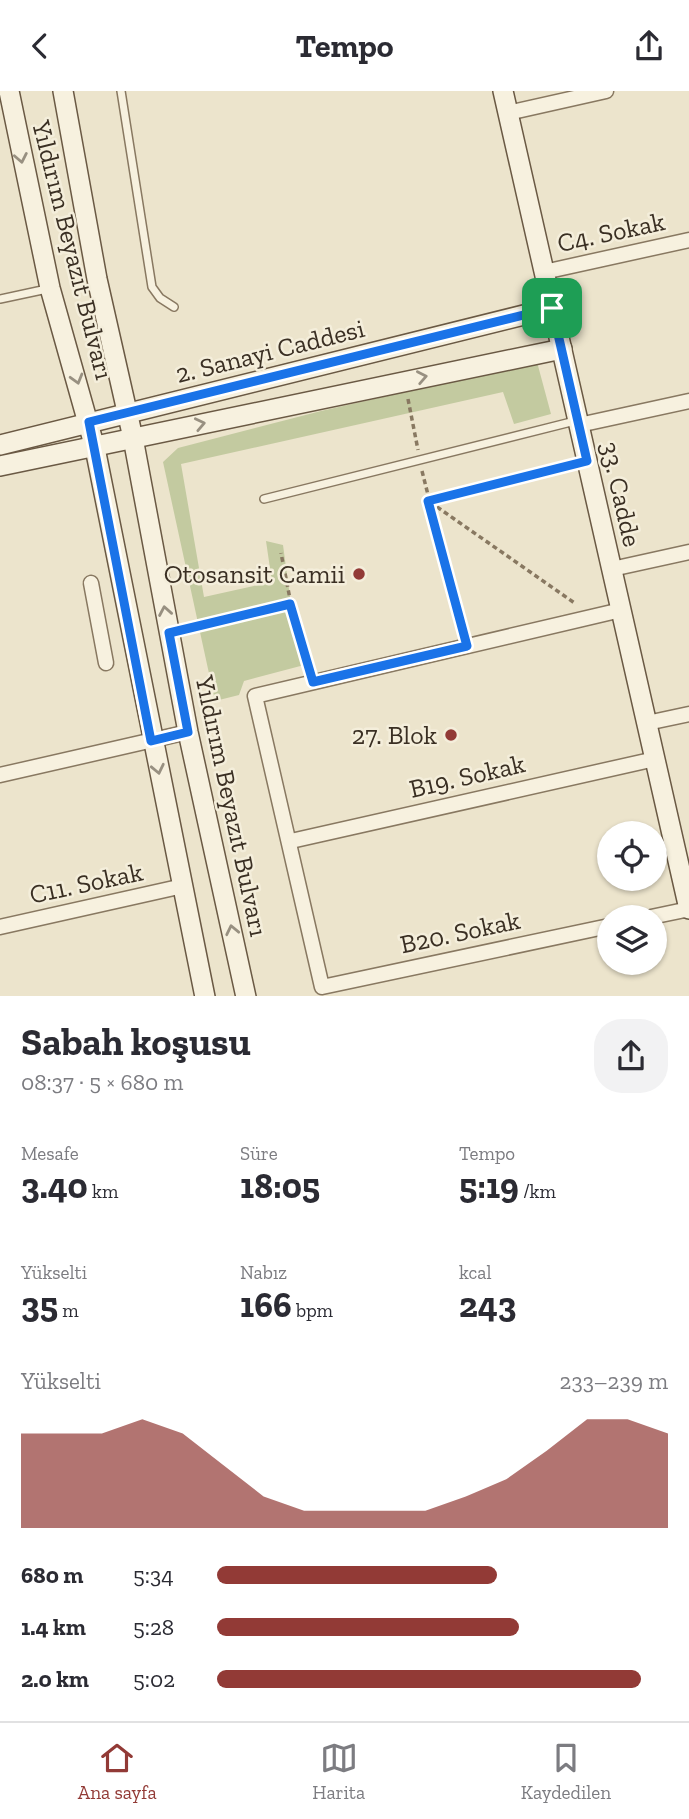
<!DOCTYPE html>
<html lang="tr">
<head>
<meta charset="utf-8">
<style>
  :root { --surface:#fff; --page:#f2f2f3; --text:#2b2b33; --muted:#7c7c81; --line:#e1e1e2; --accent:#923a36 }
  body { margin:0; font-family:"Zilla Slab",serif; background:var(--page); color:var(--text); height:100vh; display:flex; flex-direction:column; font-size:26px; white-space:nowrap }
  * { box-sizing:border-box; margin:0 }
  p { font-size:23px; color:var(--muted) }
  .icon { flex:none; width:38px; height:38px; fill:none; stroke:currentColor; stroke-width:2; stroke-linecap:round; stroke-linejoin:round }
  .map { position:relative; height:905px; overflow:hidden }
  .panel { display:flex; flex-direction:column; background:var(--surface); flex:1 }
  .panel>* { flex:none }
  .tools { position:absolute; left:597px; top:730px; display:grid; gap:14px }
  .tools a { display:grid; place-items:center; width:70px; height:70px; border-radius:50%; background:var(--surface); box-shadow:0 2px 5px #0004; font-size:35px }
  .pin { position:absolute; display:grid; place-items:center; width:60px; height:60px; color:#fff; margin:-30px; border-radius:14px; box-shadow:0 4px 10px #0006 }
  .round { display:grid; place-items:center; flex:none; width:74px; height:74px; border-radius:28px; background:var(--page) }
  .overview { display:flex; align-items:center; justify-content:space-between; height:119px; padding:0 21px }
  h1 { font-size:38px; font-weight:800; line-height:52px }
  .figures { display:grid; grid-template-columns:repeat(3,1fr); gap:10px; height:119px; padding:7px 21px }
  .figures div { display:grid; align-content:center }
  .figures b { font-size:35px; font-weight:800 }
  .figures small { font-size:19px; font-weight:400 }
  .figures p { font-size:19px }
  .chart { height:196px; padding:14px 21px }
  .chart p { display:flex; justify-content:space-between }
  .chart svg { width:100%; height:126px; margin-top:7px; fill:var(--accent); opacity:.7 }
  ul { padding:0 21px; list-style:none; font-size:23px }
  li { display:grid; grid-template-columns:112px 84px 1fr; align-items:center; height:52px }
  li i { height:18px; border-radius:9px; background:var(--accent) }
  header { display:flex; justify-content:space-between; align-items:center; height:91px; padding:0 21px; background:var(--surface); font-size:32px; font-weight:800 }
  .tab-bar { display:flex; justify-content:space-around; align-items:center; height:98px; border-top:2px solid var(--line); background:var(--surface); font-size:19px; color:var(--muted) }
  .tab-bar a { display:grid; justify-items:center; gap:4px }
  .tab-bar .active { color:var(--accent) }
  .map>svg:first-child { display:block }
</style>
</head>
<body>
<header><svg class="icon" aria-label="back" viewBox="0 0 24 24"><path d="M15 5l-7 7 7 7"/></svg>Tempo<svg class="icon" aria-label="share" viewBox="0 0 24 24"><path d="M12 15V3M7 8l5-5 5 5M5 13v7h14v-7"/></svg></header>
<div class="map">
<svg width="689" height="906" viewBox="0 0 689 906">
  <rect width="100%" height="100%" fill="#ece4cc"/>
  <!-- green -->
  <polygon fill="#c3caa0" points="537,271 551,323 514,333 503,301 181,373 204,506 272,491 266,450 283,454 291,513 308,573 244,590 239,604 215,610 163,371 178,357 321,320"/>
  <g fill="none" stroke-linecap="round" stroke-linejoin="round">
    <!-- lane casing -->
    <g stroke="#887861" stroke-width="10">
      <g id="lane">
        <polyline points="121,0 152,196 160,207 174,216"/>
        <polyline points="0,208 47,198"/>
        <polyline points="264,408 575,330"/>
      </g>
    </g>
    <!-- street casing -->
    <g stroke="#887861" stroke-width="17">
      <g id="street">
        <polyline points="508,22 606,0"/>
        <polyline points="544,181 689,149"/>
        <polyline points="579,334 689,310"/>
        <polyline points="612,478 689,461"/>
        <polyline points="91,492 106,572"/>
        <polyline points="647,632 689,623"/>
        <polyline points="0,684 188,641"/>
        <polyline points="291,750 655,668"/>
        <polyline points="651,826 689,818"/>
        <polyline points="609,835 322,896 255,605 621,519"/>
        <polyline points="0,836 183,795"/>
      </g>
    </g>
    <!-- secondary casing -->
    <g stroke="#6a5944" stroke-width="22">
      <g id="secondary">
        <polyline points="9,0 50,197 95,357 205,906"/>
        <polyline points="63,0 97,188 133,347 188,641 246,906"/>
        <polyline points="503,0 689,818"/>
        <polyline points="0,354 552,217"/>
        <polyline points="0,375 562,258"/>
      </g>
    </g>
    <!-- path -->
    <g stroke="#887861" stroke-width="3.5" stroke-dasharray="5 3.5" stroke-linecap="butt">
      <polyline points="408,308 418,359"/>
      <polyline points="422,380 463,542"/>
      <polyline points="428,410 572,374"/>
      <polyline points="430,411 576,513"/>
      <polyline points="291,513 309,578"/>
      <polyline points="184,539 291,513 281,462"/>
    </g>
    <!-- lane -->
    <use href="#lane" stroke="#f7f1df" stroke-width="7"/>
    <!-- street -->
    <use href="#street" stroke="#f7f1df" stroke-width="14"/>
    <!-- secondary -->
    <use href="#secondary" stroke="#f7f1df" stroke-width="19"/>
  </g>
  <!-- one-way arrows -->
  <defs><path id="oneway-chevron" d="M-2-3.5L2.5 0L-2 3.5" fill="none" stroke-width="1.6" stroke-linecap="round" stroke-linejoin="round" transform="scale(1.75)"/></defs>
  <g stroke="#989081">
    <use href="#oneway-chevron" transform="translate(21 67) rotate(79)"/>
    <use href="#oneway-chevron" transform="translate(422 286) rotate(-11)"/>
    <use href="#oneway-chevron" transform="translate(77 288) rotate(74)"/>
    <use href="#oneway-chevron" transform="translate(200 333) rotate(-12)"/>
    <use href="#oneway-chevron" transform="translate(165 520) rotate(-100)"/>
    <use href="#oneway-chevron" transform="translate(158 678) rotate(78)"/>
    <use href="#oneway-chevron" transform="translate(232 839) rotate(-102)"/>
  </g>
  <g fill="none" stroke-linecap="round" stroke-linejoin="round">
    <!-- route casing -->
    <g stroke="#fff" stroke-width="14">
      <polygon id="route" points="552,217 587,370 428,410 467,555 313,591 290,513 169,542 188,641 151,650 89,331"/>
    </g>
    <!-- route -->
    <use href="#route" stroke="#1a73e8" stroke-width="9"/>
  </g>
  <!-- markers -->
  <g fill="#923a36" stroke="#f4eedb" stroke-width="2.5">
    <circle cx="359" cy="483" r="7"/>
    <circle cx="451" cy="644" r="7"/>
  </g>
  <g text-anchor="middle" stroke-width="5" stroke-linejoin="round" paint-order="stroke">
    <!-- street labels -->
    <g font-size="26" fill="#3a2f23" stroke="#f4eedb">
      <text transform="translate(611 141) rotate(-12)" y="9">C4. Sokak</text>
      <text transform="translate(73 159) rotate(76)" y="9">Yıldırım Beyazıt Bulvarı</text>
      <text transform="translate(270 260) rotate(-14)" y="9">2. Sanayi Caddesi</text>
      <text transform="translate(621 403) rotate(77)" y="9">33. Cadde</text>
      <text transform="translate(467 685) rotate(-13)" y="9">B19. Sokak</text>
      <text transform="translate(232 715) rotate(78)" y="9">Yıldırım Beyazıt Bulvarı</text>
      <text transform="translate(86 792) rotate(-12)" y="9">C11. Sokak</text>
      <text transform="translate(460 841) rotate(-12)" y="9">B20. Sokak</text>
    </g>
    <!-- poi labels -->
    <g font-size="26" fill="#3a2f23" stroke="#f4eedb" text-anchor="end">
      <text x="345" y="492">Otosansit Camii</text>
      <text x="437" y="653">27. Blok</text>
    </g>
  </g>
</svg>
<div class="tools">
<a><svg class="icon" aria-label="locate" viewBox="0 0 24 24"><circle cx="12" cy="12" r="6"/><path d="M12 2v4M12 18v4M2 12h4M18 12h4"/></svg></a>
<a><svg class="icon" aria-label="layers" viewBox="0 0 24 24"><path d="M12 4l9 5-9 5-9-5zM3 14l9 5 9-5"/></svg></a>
</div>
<div class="pin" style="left:552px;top:217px;background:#1e9e55"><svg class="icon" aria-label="arrive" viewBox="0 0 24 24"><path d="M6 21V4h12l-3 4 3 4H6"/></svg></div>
</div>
<section class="panel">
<div class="overview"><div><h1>Sabah koşusu</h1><p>08:37 · 5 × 680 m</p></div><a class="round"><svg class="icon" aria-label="share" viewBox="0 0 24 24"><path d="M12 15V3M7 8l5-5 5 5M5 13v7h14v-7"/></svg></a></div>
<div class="figures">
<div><p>Mesafe</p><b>3.40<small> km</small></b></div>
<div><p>Süre</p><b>18:05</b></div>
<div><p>Tempo</p><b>5:19<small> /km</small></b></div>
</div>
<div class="figures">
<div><p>Yükselti</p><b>35<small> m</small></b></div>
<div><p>Nabız</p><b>166<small> bpm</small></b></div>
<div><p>kcal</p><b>243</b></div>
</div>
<div class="chart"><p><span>Yükselti</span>233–239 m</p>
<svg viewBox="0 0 160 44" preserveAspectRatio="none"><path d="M0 44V11L10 11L20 11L30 6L40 11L50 22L60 33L70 38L80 38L90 38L100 38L110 33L120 27L130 17L140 6L150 6L160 11V44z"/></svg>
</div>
<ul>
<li><b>680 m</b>5:34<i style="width:62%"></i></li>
<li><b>1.4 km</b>5:28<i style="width:67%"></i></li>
<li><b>2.0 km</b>5:02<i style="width:94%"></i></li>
</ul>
</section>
<nav class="tab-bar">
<a class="active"><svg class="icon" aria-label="home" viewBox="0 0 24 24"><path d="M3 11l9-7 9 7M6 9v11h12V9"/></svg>Ana sayfa</a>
<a><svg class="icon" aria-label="map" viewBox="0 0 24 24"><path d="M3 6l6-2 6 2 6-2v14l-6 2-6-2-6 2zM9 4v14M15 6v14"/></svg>Harita</a>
<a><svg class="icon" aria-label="saved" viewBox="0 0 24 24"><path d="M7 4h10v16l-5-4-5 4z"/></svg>Kaydedilen</a>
</nav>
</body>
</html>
